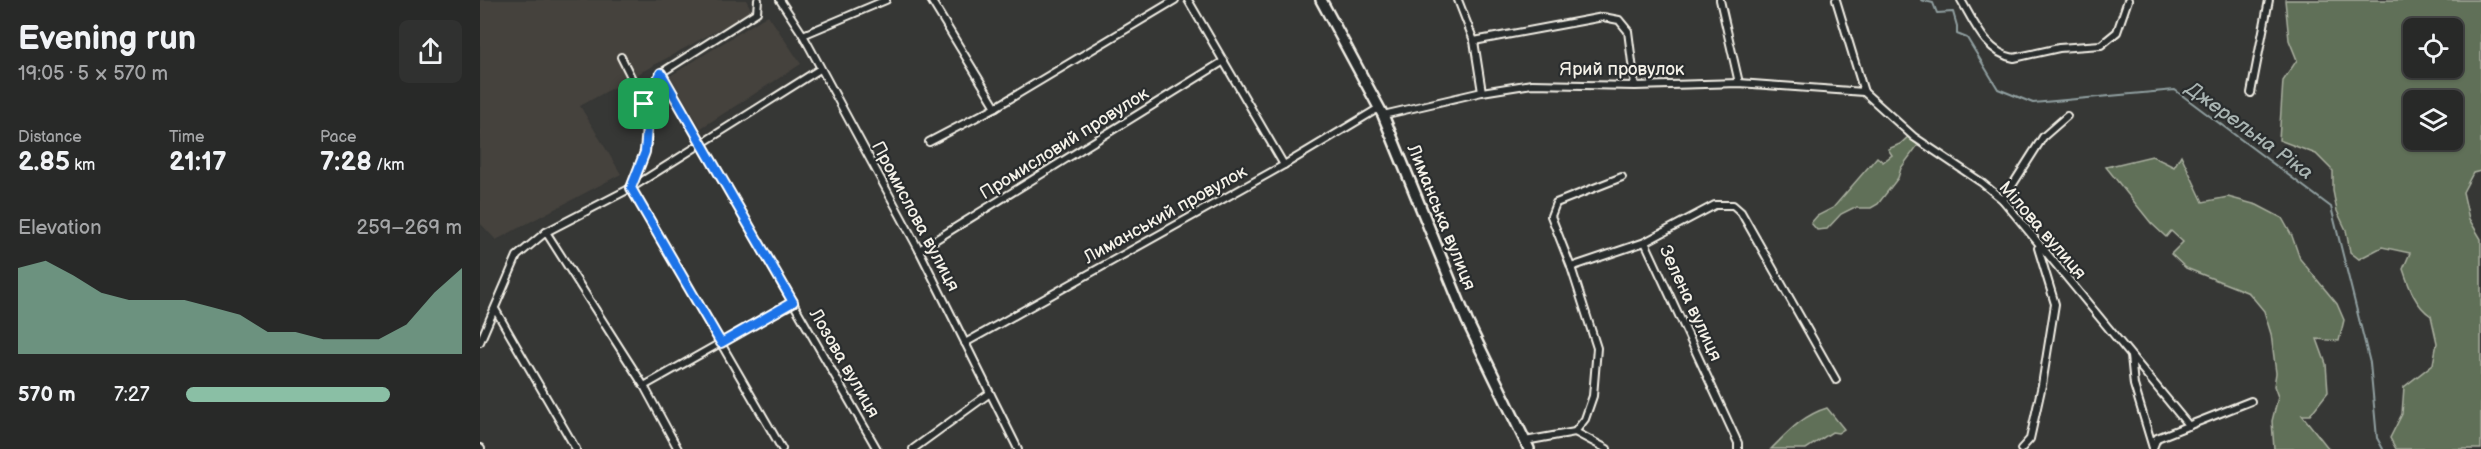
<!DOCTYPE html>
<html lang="en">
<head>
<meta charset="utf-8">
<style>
  :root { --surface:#282928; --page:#303130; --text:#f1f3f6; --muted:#a5a6a8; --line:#444545; --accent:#8abfa5 }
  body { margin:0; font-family:"Balsamiq Sans",sans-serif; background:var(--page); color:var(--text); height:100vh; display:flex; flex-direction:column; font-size:22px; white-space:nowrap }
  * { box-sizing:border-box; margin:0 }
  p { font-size:20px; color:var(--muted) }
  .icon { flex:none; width:33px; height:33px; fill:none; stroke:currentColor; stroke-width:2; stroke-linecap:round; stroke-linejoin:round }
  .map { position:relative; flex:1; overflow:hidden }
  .details { display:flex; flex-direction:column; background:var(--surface); width:480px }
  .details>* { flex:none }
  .buttons { position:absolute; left:1923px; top:18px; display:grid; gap:12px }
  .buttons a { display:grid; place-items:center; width:60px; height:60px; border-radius:9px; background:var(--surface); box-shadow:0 2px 4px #0004,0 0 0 2px var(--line); font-size:30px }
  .pin { position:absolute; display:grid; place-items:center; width:51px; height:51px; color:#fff; margin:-26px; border-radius:12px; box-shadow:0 3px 9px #0006 }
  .round { display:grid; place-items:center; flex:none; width:63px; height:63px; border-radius:9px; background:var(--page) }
  .head { display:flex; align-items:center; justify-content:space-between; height:102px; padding:0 18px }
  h1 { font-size:33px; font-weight:700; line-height:45px }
  .figures { display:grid; grid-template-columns:repeat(3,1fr); gap:9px; height:102px; padding:6px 18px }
  .figures div { display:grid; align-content:center }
  .figures b { font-size:26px; font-weight:700 }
  .figures small { font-size:16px; font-weight:400 }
  .figures p { font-size:16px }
  .chart { height:168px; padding:12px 18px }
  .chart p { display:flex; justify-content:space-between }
  .chart svg { width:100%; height:108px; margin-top:6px; fill:var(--accent); opacity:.7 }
  ul { padding:0 18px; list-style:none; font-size:20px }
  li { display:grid; grid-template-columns:96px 72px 1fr; align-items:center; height:45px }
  li i { height:15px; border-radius:8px; background:var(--accent) }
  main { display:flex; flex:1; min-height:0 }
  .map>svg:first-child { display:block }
</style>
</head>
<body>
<main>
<section class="details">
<div class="head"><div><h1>Evening run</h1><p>19:05 · 5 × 570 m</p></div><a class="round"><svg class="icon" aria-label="share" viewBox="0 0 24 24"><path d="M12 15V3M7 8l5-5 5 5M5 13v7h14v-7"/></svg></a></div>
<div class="figures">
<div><p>Distance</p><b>2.85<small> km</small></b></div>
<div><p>Time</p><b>21:17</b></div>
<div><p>Pace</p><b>7:28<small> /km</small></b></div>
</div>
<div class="chart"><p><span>Elevation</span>259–269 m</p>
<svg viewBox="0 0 160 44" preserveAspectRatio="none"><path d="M0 44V9L10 6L20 12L30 19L40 22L50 22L60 22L70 25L80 28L90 35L100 35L110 38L120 38L130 38L140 32L150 19L160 9V44z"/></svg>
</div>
<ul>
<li><b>570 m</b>7:27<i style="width:74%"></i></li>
</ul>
</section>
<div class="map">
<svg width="2001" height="449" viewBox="0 0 2001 449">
  <rect width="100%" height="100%" fill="#363735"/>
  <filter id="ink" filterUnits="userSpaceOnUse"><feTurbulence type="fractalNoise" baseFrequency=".0167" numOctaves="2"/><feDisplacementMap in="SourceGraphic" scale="12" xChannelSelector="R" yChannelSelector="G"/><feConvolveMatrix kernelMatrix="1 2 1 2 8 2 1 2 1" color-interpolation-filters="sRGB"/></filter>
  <g filter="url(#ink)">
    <!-- built -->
    <g fill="#45423d">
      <polygon points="0,0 266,0 272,11 100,106 141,174 16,240 0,223"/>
      <polygon points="288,15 321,64 221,128 190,76"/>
    </g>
    <!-- green -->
    <g fill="#606f58" stroke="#aab0a0" stroke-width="1.5" fill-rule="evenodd">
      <path d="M1805,0H2001V171L1993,173L1983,192L1989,219L2001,239V449H1916L1910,438L1922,414L1924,387L1953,364L1957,343L1951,316C1935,305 1929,287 1923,269L1930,253L1902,247L1879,259L1870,252L1866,230L1857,211L1853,191V171L1836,154L1799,140L1803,81L1817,60L1809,40ZM1972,28V68H1934V28ZM1972,100V140H1934V100Z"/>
      <polygon points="1428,137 1438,145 1421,168 1418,178 1398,204 1391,208 1373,208 1361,214 1347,229 1337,230 1331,223 1337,216 1353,208 1397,157 1403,162 1412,155 1408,149 1420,144"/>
      <polygon points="1701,155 1723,202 1748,197 1777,205 1802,218 1812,236 1820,259 1857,304 1864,320 1859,341 1837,339 1846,364 1848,392 1830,415 1822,415 1849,449 1794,449 1792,421 1798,397 1794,386 1796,373 1791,334 1784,311 1769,293 1706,268 1691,254 1703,242 1691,231 1686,237 1671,223 1626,167 1672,156 1694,167"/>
      <path d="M1347,408L1364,429L1358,433L1352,432L1326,449H1291C1308,432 1323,415 1347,408Z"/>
    </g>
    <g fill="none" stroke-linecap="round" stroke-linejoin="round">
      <!-- stream -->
      <polyline stroke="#909fa0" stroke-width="2" points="1441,0 1453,3 1457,13 1473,12 1477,26 1477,34 1487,38 1518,89 1553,103 1695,90 1851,207 1890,363 1897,438 1903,449"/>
      <!-- street casing -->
      <g stroke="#f4f1e8" stroke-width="10">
        <g id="street">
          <polyline points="300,0 323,35 439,250 538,449"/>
          <polyline points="451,0 516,107"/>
          <polyline points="708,0 804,165"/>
          <polyline points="978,0 994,41 1002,92"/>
          <polyline points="1240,0 1259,83"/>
          <polyline points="1356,0 1384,92"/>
          <path d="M1481,0C1494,22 1506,53 1534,58L1579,48L1621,45L1637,32L1648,0"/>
          <polyline points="323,35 406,0"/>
          <polyline points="994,41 1123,17 1139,20 1148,31 1155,86"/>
          <path d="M141,57C156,87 175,118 164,154C161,165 155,177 151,188"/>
          <polyline points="181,73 397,449"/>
          <polyline points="1384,92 1434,137 1501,182 1523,200 1709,426"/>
          <polyline points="1771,93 1789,0"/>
          <polyline points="164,104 181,73 277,12 278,0"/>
          <polyline points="903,115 1002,92 1052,84 1155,86 1259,83 1384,92"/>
          <polyline points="449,142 516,107 695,0"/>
          <polyline points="151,188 302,449"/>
          <polyline points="1523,200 1563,137 1587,116"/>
          <polyline points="66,232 164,386 198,449"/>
          <polyline points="1165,242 1235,205 1253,205 1261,212 1356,380"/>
          <polyline points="439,250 744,61"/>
          <polyline points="1091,267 1165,242 1258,443 1258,449"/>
          <polyline points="15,309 96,449"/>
          <polyline points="0,342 37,256 66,232 151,188 340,69"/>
          <polyline points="485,343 804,165 899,108"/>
          <polyline points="1651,356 1654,385 1673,448"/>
          <polyline points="164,386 313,302"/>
          <polyline points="1045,441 1095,432"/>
          <polyline points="0,448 1,449"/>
          <polyline points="1673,448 1677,438 1771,401"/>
          <polyline points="433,449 510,393"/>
          <polyline points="1127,449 1095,432 1105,419 1113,396 1117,348 1091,267 1071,216 1076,203 1142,177"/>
          <polyline points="1541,449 1550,439 1562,385 1575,304 1558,248"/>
        </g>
      </g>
      <!-- secondary casing -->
      <g stroke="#f4f1e8" stroke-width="14">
        <polyline id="secondary" points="841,0 903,115 987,321 1049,449"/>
      </g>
      <!-- street -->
      <use href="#street" stroke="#2a2d2e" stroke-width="6"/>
      <!-- secondary -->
      <use href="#secondary" stroke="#2a2d2e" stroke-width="9"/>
    </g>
  </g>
  <g fill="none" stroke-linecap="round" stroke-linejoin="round" filter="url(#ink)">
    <!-- route casing -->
    <g stroke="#fff" stroke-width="12">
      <polygon id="route" points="181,73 313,302 241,343 151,188 165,152 167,127 164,104"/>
    </g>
    <!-- route -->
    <use href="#route" stroke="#1a73e8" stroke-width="8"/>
  </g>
  <g text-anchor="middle" stroke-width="4.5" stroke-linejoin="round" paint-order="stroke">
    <!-- street labels -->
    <g font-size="18" fill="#f4f1e8" stroke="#2a2d2e">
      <text x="1142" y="75">Ярий провулок</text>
      <text transform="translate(584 143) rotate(-32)" y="6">Промисловий провулок</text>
      <text transform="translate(685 214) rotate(-29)" y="6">Лиманський провулок</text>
      <text transform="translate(436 216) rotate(62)" y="6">Промислова вулиця</text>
      <text transform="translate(962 217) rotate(68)" y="6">Лиманська вулиця</text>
      <text transform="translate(1563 230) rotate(49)" y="6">Мілова вулиця</text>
      <text transform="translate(1211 303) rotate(65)" y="6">Зелена вулиця</text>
      <text transform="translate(365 363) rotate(60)" y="6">Лозова вулиця</text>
    </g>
    <!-- water labels -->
    <g font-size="20" font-style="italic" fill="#a9b4b2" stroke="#2a2d2e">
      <text transform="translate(1770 130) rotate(36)" y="7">Джерельна Ріка</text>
    </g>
  </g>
</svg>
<div class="buttons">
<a><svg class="icon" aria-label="locate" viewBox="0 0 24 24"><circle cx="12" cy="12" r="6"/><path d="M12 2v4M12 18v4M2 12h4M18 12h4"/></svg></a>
<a><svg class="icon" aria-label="layers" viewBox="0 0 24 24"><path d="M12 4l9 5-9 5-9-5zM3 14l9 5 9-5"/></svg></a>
</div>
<div class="pin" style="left:164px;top:104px;background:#1e9e55"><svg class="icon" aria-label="arrive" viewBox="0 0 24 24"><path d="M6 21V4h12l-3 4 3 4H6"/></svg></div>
</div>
</main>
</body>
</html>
